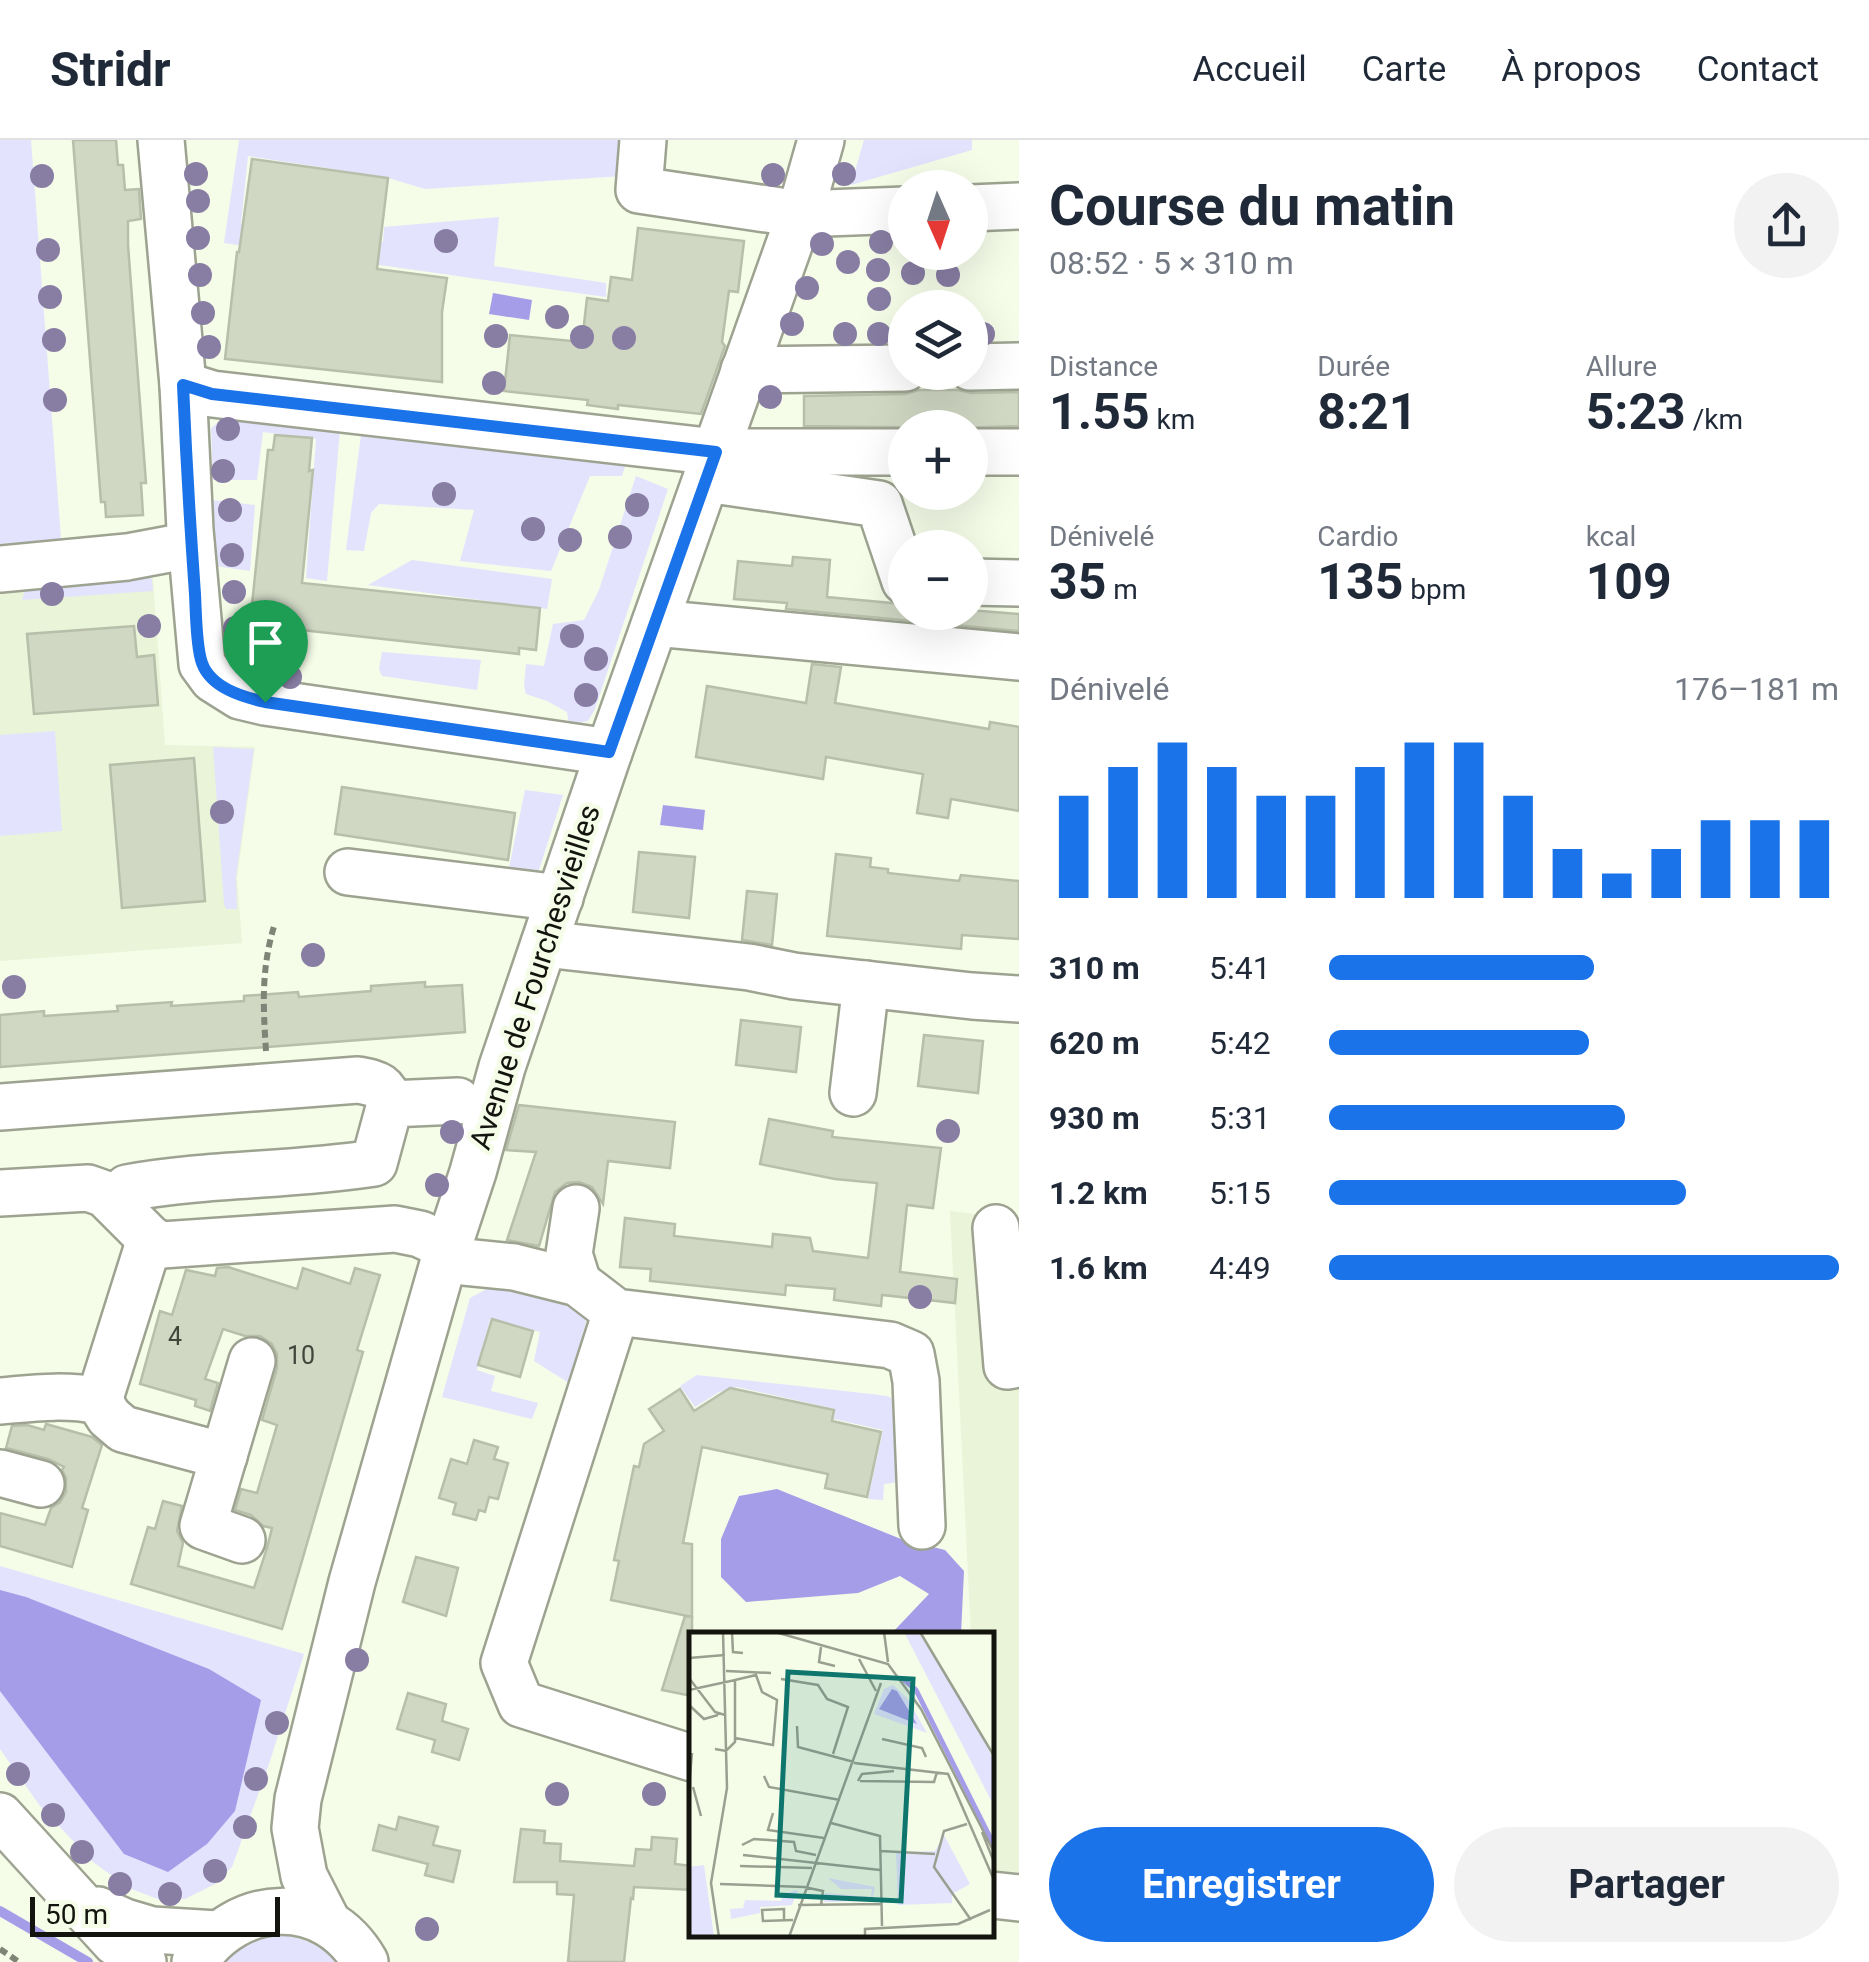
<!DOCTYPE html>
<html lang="fr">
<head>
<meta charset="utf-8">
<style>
  :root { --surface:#fff; --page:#f2f2f3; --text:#1f2937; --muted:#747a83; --line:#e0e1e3; --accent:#1a73e8 }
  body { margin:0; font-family:Roboto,sans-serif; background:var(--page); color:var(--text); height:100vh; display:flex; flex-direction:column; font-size:38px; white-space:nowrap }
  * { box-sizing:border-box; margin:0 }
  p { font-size:32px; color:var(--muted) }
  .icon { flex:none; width:55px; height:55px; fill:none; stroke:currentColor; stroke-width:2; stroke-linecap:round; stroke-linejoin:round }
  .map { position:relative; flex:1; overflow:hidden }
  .sheet { display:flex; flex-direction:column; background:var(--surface); width:850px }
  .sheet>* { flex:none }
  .needle { width:65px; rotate:177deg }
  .buttons { position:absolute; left:888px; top:30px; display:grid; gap:20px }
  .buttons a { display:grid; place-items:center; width:100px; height:100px; border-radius:50%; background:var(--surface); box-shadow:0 10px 40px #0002; font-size:50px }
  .scale { position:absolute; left:30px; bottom:25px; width:250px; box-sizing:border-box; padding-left:10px; border:5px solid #12140d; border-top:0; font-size:28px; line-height:35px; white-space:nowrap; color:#12140d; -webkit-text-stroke:8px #f5fce8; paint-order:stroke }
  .pin { position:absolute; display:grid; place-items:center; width:85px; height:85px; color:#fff; margin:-102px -42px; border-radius:50% 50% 50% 0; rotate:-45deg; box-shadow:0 0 10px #0007 }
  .pin .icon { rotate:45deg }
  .round { display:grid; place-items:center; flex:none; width:105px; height:105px; border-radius:52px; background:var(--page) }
  .headline { display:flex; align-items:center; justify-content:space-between; height:170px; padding:0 30px }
  h1 { font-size:55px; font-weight:700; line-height:75px }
  .metrics { display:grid; grid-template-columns:repeat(3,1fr); gap:15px; height:170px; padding:10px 30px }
  .metrics div { display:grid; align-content:center }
  .metrics b { font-size:50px; font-weight:700 }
  .metrics small { font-size:28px; font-weight:400 }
  .metrics p { font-size:28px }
  .chart { height:280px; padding:20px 30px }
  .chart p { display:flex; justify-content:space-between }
  .chart svg { width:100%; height:180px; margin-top:10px; stroke:var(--accent); stroke-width:6 }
  .action { display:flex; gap:20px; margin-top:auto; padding:20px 30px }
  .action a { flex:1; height:115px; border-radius:60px; background:var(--accent); color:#fff; font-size:40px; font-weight:700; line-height:115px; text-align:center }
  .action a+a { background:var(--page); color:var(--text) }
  ul { padding:0 30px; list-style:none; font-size:32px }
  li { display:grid; grid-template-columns:160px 120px 1fr; align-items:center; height:75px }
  li i { height:25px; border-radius:12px; background:var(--accent) }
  header { display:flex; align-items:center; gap:60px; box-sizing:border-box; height:140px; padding:0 50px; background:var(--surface); border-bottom:2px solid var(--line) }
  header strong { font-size:48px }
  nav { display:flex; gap:55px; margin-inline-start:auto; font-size:35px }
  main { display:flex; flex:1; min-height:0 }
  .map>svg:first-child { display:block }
</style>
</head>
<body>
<header>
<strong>Stridr</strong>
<nav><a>Accueil</a><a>Carte</a><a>À propos</a><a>Contact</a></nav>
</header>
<main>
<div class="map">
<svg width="1019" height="1822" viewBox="0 0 1019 1822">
  <rect width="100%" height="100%" fill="#f5fce8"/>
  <!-- built -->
  <g fill="#eaf4d8">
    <polygon points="119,396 153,439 165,605 255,607 237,738 242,803 0,821 0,404"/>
    <polygon points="950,1071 1019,1079 1019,1736 992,1739 992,1494 971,1494"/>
  </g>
  <!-- green -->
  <g fill="#e4e3fe">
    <polygon points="0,0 31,0 61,399 0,404"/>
    <polygon points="239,0 627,0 623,36 425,49 385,37 248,16 241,84 383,102 384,87 499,77 494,126 606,143 606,157 224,103"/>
    <polygon points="864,0 972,0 972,10 851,45"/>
    <polygon points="232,272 340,290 327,441 306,438 316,299 263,292 257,340 213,340 211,288"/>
    <polygon points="361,295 627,320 622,336 590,336 551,431 460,421 474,370 379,364 371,373 364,411 346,410"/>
    <polygon points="636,336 668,349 595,569 588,581 569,585 567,572 547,561 526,554 524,546 526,524 544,526 553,484 584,480 599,450"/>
    <polygon points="211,360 255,365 250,431 215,426"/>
    <polygon points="412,420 552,439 547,469 368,445"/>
    <polygon points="145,431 152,439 153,451 22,460 25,450 35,439"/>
    <polygon points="382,512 481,520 477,550 382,536 379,529"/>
    <polygon points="55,591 62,691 0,696 0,595"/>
    <polygon points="213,607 254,609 236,737 237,769 226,769 224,764"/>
    <polygon points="525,650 563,655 537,736 512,740 509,728"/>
    <polygon points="496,1144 581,1170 586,1182 569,1243 534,1221 540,1192 490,1179 477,1230 495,1236 491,1251 538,1263 532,1279 442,1257 470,1158"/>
    <polygon points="697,1235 871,1254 887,1256 899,1262 907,1341 884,1344 883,1360 868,1359 883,1290 834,1279 835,1269 737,1247 719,1252 695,1267 680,1246"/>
    <polygon points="0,1426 304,1514 270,1621 232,1727 215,1744 185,1759 160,1760 129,1748 93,1722 40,1666 0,1609"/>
    <path d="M281,1795C303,1798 322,1805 337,1822H222C241,1806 256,1798 281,1795Z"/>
  </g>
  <!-- water -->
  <g fill="#a59de8">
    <polygon points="493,153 532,160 529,180 489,174"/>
    <polygon points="663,665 705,670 703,690 660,685"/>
    <polygon points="777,1349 901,1399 945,1410 964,1431 961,1494 891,1494 929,1454 900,1436 858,1453 746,1462 721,1437 721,1399 739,1356"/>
    <polygon points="0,1450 26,1457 209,1529 261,1560 235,1671 207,1704 168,1732 124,1714 0,1551"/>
  </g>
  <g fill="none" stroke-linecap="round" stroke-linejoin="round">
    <!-- stream -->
    <polyline stroke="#a59de8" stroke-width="10" points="0,1771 88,1822"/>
  </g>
  <!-- building -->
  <g fill="#d0d7c3" stroke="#b7beaa" stroke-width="2.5">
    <polygon points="73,0 116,0 118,25 123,25 125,50 139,49 141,79 128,81 128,105 146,343 141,343 143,375 106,377 105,362 101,362"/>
    <polygon points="252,19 388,38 377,129 447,138 442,172 442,242 225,219 237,112 239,112"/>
    <polygon points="638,88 744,101 738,152 729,151 722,202 725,206 701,274 618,265 618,269 587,265 588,260 504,251 510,195 582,202 587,158 608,161 611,137 632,140"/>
    <polygon points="919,250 958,250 971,253 1019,252 1019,286 963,288 804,286 804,256 905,254"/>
    <polygon points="275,295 312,298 309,331 313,330 302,443 540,468 536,510 519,508 519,514 292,489 291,505 253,501 255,484 250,484 268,310 273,310"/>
    <polygon points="793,417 830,420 827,457 892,463 905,467 905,472 970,472 970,470 1019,474 1019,491 786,469 787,463 734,459 738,421 792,426"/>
    <polygon points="134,486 137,517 154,515 158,565 34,574 27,494"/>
    <polygon points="812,524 841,527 835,563 989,589 990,582 1019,587 1019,671 951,659 948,678 917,673 923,634 826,617 823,639 696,617 707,546 806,563"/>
    <polygon points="194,618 205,761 122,768 110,625"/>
    <polygon points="342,647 515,673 508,720 335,694"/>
    <polygon points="639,712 695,717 689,778 633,772"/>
    <polygon points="836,714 871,718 870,727 888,729 888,733 959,741 961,735 1019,741 1019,799 962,795 961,809 827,796"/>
    <polygon points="747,751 777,754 772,805 742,800"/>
    <polygon points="425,842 425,847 462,845 465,892 0,927 0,875 44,871 44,876 118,871 117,866 172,862 171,866 244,861 244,856 298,852 299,857 371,851 371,846"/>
    <polygon points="741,880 801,887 796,932 736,925"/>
    <polygon points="924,895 983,901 978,953 918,946"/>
    <polygon points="519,965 675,982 670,1028 608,1021 603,1064 592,1047 579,1042 567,1043 555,1052 539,1106 507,1100 536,1012 506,1010"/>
    <polygon points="769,979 833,991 832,997 941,1008 933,1068 907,1065 900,1132 957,1139 955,1163 882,1155 881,1166 834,1160 835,1149 786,1145 785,1155 650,1141 651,1129 620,1127 625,1078 675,1084 674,1096 772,1107 773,1094 810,1098 813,1111 868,1118 877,1043 835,1039 760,1024"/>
    <polygon points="228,1127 297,1149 303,1128 350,1144 355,1128 380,1135 357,1210 363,1212 282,1489 131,1444 148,1387 155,1389 163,1361 182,1366 177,1391 183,1403 178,1426 254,1448 267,1408 272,1388 263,1386 251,1375 235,1370 241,1349 257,1353 277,1285 262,1280 277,1228 277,1214 272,1204 260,1196 245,1196 223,1189 205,1239 218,1243 210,1271 195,1266 196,1260 140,1244 160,1171 172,1175 186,1130 215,1136 217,1128"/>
    <polygon points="492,1179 533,1191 520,1237 478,1225"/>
    <polygon points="730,1248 834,1270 832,1281 881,1292 867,1357 825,1348 828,1334 702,1307 683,1403 692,1404 692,1477 611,1460 619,1421 614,1420 634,1326 639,1327 644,1304 664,1291 649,1269 680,1249 694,1271"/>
    <polygon points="46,1284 92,1297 102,1305 82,1368 88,1370 72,1427 0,1406 0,1373 45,1385 51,1368 60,1362 66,1352 66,1338 62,1330 64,1327 48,1319 6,1308 12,1286 27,1285 44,1290"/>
    <polygon points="474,1300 498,1307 494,1319 508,1323 498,1359 489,1357 485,1372 479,1370 476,1380 453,1374 456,1363 439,1358 451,1319 467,1324"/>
    <polygon points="416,1417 458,1428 446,1476 403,1462"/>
    <polygon points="685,1476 692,1477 692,1556 662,1550"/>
    <polygon points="408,1553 446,1564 442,1581 468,1589 459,1620 432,1612 435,1600 397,1589"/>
    <polygon points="399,1677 438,1687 433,1705 460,1711 453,1742 425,1735 428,1724 373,1710 379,1685 396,1690"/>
    <polygon points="521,1689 545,1691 544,1703 561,1704 560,1721 634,1726 636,1709 651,1710 652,1697 677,1699 675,1724 692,1726 692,1750 634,1747 633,1759 631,1758 624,1822 568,1822 574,1755 557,1754 557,1742 514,1742"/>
  </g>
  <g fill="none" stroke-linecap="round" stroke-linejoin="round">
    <!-- minor casing -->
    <g stroke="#9da390" stroke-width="50">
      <g id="minor">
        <polyline points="161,0 183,245 190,390 202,524 213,539 240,556 265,562 609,612"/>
        <polyline points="643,0 639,50 800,74 905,70"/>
        <polyline points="970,68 1019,66"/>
        <polyline points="970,227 1019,226"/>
        <polyline points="744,230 905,228"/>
        <polyline points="183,245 212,254 716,312 905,312"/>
        <polyline points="970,312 1019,312"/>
        <polyline points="706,339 879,364 905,441"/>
        <polyline points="0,429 127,417 191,405"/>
        <polyline points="970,442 1019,443"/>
        <polyline points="655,483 1019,517"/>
        <polyline points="348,732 560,758"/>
        <polyline points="544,804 749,827 794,836 972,856 1019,859"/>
        <polyline points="853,953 866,844"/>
        <path d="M0,967L358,940C377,944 384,944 390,964"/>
        <polyline points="0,1053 88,1048 105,1054 150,1099 162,1105 395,1089 420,1094 448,1107"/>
        <path d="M117,1064L127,1048C209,1033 292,1036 374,1023L390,964L458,961"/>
        <polyline points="576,1068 569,1114 578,1143"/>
        <polyline points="996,1088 1007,1226 1019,1224"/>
        <polyline points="444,1120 514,1127 578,1143 616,1172 890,1205 911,1214 916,1241 922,1386"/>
        <polyline points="616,1172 504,1523 521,1564 692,1618"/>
        <path d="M0,1261C34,1258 65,1254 99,1261L109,1277L123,1289L224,1316"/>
        <polyline points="99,1261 150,1099"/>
        <polyline points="0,1333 41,1344"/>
        <polyline points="242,1400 203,1386 252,1221"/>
        <polyline points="0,1676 115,1802 143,1822"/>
        <polyline points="992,1755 1019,1758"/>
        <polyline points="98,1770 125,1782 152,1790 217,1794"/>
        <polyline points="328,1783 304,1736 295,1688 298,1659 352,1442 444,1120 473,1032 502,927 609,612 800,74 821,0"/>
        <path d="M195,1822C237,1757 325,1752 365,1822"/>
      </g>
    </g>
    <!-- path -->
    <g stroke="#7f8477" stroke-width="6" stroke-dasharray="8 5" stroke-linecap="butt">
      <path d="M266,911C263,865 261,828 275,783"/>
      <polyline points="0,1809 19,1822"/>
    </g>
    <!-- minor -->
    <use href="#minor" stroke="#fff" stroke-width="45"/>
  </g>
  <!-- trees -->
  <g fill="#887ea4">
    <circle cx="196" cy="34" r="12"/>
    <circle cx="844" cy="34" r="12"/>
    <circle cx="773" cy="35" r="12"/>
    <circle cx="42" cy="36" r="12"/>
    <circle cx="198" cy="61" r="12"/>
    <circle cx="198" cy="98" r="12"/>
    <circle cx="446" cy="101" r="12"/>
    <circle cx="881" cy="102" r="12"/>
    <circle cx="822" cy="104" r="12"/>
    <circle cx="48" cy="110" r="12"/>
    <circle cx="848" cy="122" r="12"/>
    <circle cx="878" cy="130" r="12"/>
    <circle cx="913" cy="133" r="12"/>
    <circle cx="200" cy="135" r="12"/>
    <circle cx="948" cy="135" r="12"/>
    <circle cx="807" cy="148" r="12"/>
    <circle cx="50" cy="157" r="12"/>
    <circle cx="879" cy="159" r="12"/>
    <circle cx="203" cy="173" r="12"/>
    <circle cx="557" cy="177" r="12"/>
    <circle cx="792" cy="184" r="12"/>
    <circle cx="845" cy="194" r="12"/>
    <circle cx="879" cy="194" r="12"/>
    <circle cx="983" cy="194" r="12"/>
    <circle cx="496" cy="196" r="12"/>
    <circle cx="582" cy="197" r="12"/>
    <circle cx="624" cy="198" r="12"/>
    <circle cx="54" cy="200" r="12"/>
    <circle cx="209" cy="207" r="12"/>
    <circle cx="494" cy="243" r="12"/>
    <circle cx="770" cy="257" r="12"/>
    <circle cx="55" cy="260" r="12"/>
    <circle cx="228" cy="289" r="12"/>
    <circle cx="223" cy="331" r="12"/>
    <circle cx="444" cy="354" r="12"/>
    <circle cx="637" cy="365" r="12"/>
    <circle cx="230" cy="370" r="12"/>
    <circle cx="533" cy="389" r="12"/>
    <circle cx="620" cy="397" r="12"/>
    <circle cx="570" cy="400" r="12"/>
    <circle cx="232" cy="415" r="12"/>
    <circle cx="234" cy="452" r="12"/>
    <circle cx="52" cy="454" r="12"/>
    <circle cx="149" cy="486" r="12"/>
    <circle cx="235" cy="488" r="12"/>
    <circle cx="572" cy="496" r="12"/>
    <circle cx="596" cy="519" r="12"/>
    <circle cx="249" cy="526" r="12"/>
    <circle cx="290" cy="537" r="12"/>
    <circle cx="586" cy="555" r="12"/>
    <circle cx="222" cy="672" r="12"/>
    <circle cx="313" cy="815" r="12"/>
    <circle cx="14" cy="847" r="12"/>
    <circle cx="948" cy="991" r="12"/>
    <circle cx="452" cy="992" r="12"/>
    <circle cx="437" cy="1045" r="12"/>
    <circle cx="920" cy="1157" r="12"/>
    <circle cx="357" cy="1520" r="12"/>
    <circle cx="277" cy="1583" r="12"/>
    <circle cx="18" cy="1634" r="12"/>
    <circle cx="256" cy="1639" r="12"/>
    <circle cx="557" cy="1654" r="12"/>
    <circle cx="654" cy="1654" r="12"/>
    <circle cx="53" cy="1675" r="12"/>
    <circle cx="245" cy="1687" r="12"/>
    <circle cx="82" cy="1712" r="12"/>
    <circle cx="215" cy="1731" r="12"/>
    <circle cx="120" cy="1744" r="12"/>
    <circle cx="170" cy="1754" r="12"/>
    <circle cx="427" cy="1789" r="12"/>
  </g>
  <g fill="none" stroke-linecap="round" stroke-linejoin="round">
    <!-- route casing -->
    <g stroke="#fff" stroke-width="20">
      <path id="route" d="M183,245L212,254L716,312L609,612L265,562C243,557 211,548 202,523C196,507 196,472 195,454C190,384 186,315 183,245Z"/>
    </g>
    <!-- route -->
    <use href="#route" stroke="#1a73e8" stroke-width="12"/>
  </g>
  <g text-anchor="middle" stroke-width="9" stroke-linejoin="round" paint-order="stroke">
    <!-- number labels -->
    <g font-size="25" fill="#42453a">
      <text x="175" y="1205">4</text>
      <text x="301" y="1224">10</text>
    </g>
    <!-- street labels -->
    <g font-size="30" fill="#12140d" stroke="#f5fce8">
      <text transform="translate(535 837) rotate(-72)" y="10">Avenue de Fourchesvieilles</text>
    </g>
  </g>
  <!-- overview -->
  <g transform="translate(689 1492)">
    <rect width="305" height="305" fill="#f5fce8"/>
    <path d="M215,0H229L279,77L305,129V174ZM204,53L218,66L238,101L185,82L195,57ZM255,203L281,252L263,262V271L209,273L207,220L246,219ZM15,233L25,305H0V235ZM139,246L186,255L183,269L135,270L136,261L182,265L183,257H152ZM109,258L103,273L71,275V281L42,287L41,277L54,276L56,268L92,269L94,262Z" fill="#e4e3fe"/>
    <path d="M203,57L208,59L228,92L190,77Z" fill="#a59de8"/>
    <path fill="none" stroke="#a59de8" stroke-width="5" d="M213,46L227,58L305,213"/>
    <path fill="none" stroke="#9a9f90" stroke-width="2.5" d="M43,0L44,20L54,21M86,0L199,32L232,77L305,220M195,0L199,30M231,0L305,124M132,15L130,30L146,34M0,26L36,23M170,27L187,59M37,39L82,41M0,46L26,80L36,83M92,47L129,53L138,67L159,75L144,122M46,48L67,43L73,60L88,68L84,113L46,106M0,58L46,48V110L37,119L26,117M0,73L15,87L29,83M108,94L109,115L165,130M193,107L233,116L237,125M165,131L259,142L305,248M75,144L80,155L151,168M169,149L173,142L205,139M171,149L245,150L248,140M4,155L12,184M0,156L3,121M84,181L79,198L135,206M142,191L191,204L193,294M278,192L255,199L245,235L282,288M293,200L305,230M53,213L65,207L105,210L107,219L127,223M192,219L246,222M54,223L191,238M51,234L123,236M31,252L115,255L134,259L132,273M109,273L193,272M95,288V277L73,278L74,289L104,288M30,305L22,251L38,156L34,0M100,305L192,51M176,305V297L269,292L301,278"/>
    <path fill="#0f766e" fill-opacity="0.15" stroke="#0f766e" stroke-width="5" d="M99,40L224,47L212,269L88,263Z"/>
    <rect width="305" height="305" fill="none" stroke="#12140d" stroke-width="5"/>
  </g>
</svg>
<div class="buttons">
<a><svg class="needle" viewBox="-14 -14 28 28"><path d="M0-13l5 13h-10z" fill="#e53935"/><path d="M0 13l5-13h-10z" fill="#747a83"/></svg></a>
<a><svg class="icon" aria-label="layers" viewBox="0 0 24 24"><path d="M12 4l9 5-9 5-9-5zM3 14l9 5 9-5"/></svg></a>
<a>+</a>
<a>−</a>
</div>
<div class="scale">50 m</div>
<div class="pin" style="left:265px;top:562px;background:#1e9e55"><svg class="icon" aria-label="arrive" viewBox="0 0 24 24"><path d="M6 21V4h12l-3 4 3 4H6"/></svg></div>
</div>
<section class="sheet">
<div class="headline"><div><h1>Course du matin</h1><p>08:52 · 5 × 310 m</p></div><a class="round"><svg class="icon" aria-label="share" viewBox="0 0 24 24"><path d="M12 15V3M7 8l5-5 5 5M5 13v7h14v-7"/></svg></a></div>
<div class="metrics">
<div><p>Distance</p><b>1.55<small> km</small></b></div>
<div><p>Durée</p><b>8:21</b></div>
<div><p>Allure</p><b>5:23<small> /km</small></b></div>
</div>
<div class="metrics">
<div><p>Dénivelé</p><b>35<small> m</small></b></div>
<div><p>Cardio</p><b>135<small> bpm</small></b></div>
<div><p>kcal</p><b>109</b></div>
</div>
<div class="chart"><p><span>Dénivelé</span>176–181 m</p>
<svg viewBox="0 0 160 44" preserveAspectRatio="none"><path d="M5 44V19M15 44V12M25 44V6M35 44V12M45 44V19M55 44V19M65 44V12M75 44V6M85 44V6M95 44V19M105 44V32M115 44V38M125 44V32M135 44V25M145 44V25M155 44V25"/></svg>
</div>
<ul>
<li><b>310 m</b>5:41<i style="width:52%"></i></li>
<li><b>620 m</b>5:42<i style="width:51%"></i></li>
<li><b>930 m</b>5:31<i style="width:58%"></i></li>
<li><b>1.2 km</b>5:15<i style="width:70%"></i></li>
<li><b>1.6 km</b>4:49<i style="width:100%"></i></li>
</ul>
<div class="action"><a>Enregistrer</a><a>Partager</a></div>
</section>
</main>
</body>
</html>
